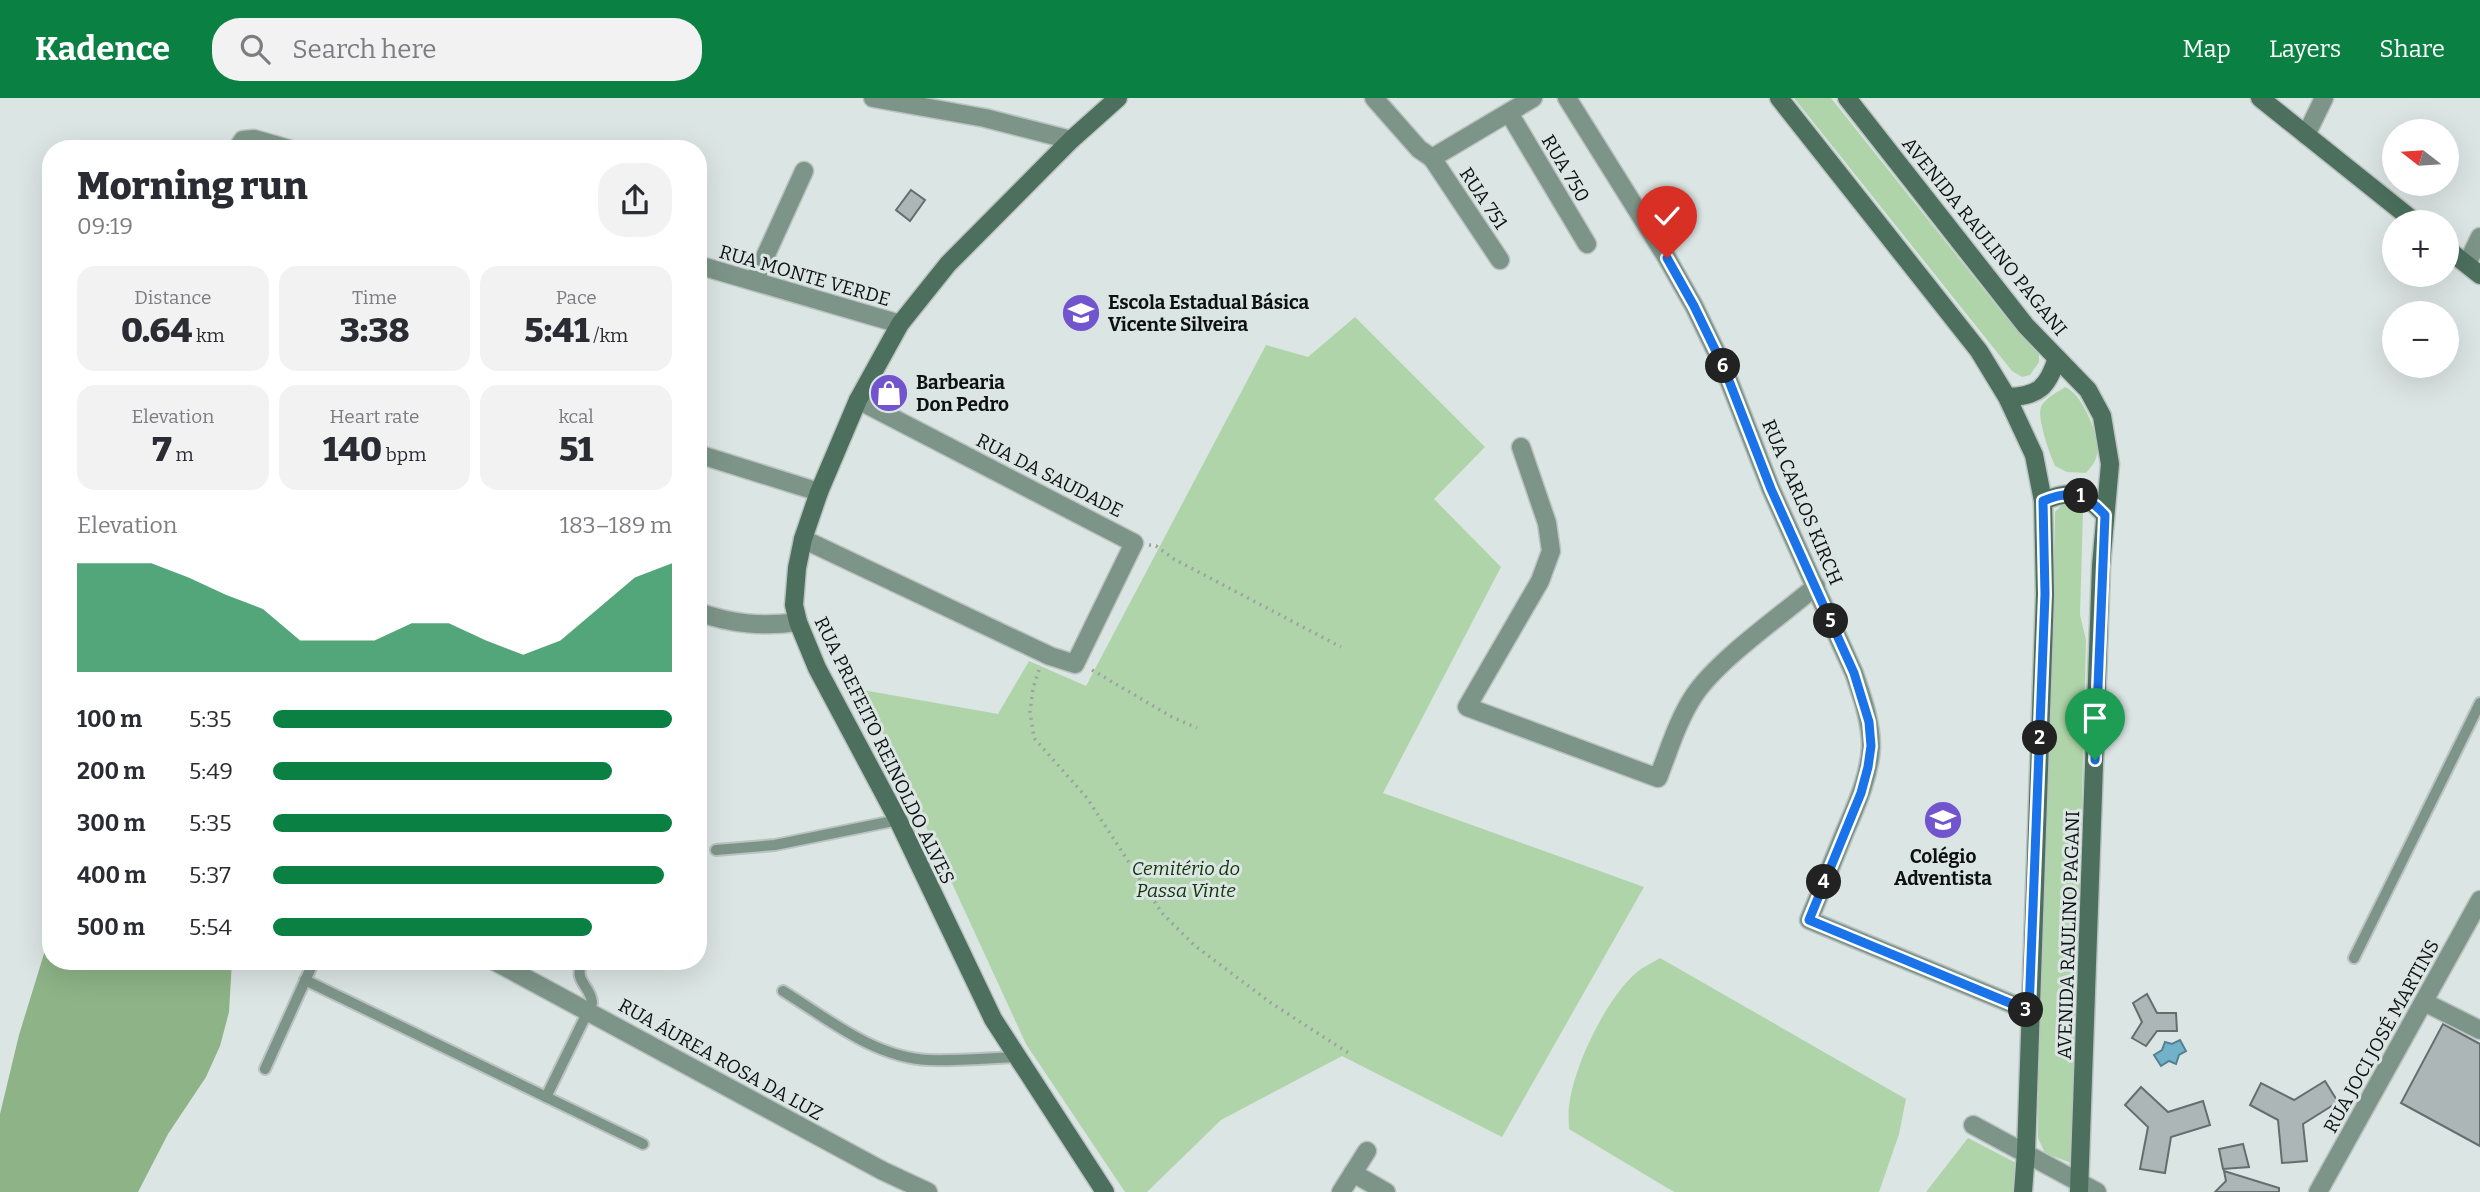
<!DOCTYPE html>
<html lang="en">
<head>
<meta charset="utf-8">
<style>
  :root { --surface:#fff; --page:#f2f2f3; --text:#2b2b33; --muted:#7c7c81; --accent:#0b8043 }
  body { margin:0; font-family:Bitter,serif; background:var(--page); color:var(--text); height:100vh; display:flex; flex-direction:column; font-size:26px; white-space:nowrap }
  * { box-sizing:border-box; margin:0 }
  p { font-size:23px; color:var(--muted) }
  .icon { flex:none; width:38px; height:38px; fill:none; stroke:currentColor; stroke-width:2; stroke-linecap:round; stroke-linejoin:round }
  .map { position:relative; flex:1; overflow:hidden }
  .details { position:absolute; left:42px; top:42px; width:665px; height:830px; display:flex; flex-direction:column; background:var(--surface); border-radius:28px; box-shadow:0 7px 28px #0002 }
  .details>* { flex:none }
  .needle { width:46px; rotate:287deg }
  .controls { position:absolute; left:2382px; top:21px; display:grid; gap:14px }
  .controls a { display:grid; place-items:center; width:77px; height:77px; border-radius:50%; background:var(--surface); box-shadow:0 7px 28px #0002; font-size:35px }
  .pin { position:absolute; display:grid; place-items:center; width:60px; height:60px; color:#fff; margin:-72px -30px; border-radius:50% 50% 50% 0; rotate:-45deg; box-shadow:0 0 7px #0007 }
  .pin .icon { rotate:45deg }
  .km { position:absolute; width:35px; height:35px; margin:-18px; border-radius:50%; background:#222; color:#fff; font-size:19px; line-height:35px; text-align:center }
  .round { display:grid; place-items:center; flex:none; width:74px; height:74px; border-radius:28px; background:var(--page) }
  .headline { display:flex; align-items:center; justify-content:space-between; height:119px; padding:0 35px }
  h1 { font-size:38px; font-weight:800; line-height:52px }
  .figures { display:grid; grid-template-columns:repeat(3,1fr); gap:10px; height:119px; padding:7px 35px }
  .figures div { display:grid; align-content:center; border-radius:18px; background:var(--page); text-align:center }
  .figures b { font-size:35px; font-weight:800 }
  .figures small { font-size:19px; font-weight:400 }
  .figures p { font-size:19px }
  .chart { height:196px; padding:14px 35px }
  .chart p { display:flex; justify-content:space-between }
  .chart svg { width:100%; height:126px; margin-top:7px; fill:var(--accent); opacity:.7 }
  ul { padding:0 35px; list-style:none; font-size:23px }
  li { display:grid; grid-template-columns:112px 84px 1fr; align-items:center; height:52px }
  li i { height:18px; border-radius:9px; background:var(--accent) }
  header { display:flex; align-items:center; gap:42px; box-sizing:border-box; height:98px; padding:0 35px; background:var(--accent); color:#fff }
  header strong { font-size:33px }
  nav { display:flex; gap:38px; margin-inline-start:auto; font-size:24px }
  .search { width:490px; height:63px; background:var(--page); display:flex; align-items:center; gap:18px; box-sizing:border-box; padding:0 24px; border-radius:28px; color:var(--muted); font-size:26px }
  .map>svg:first-child { display:block }
</style>
</head>
<body>
<header>
<strong>Kadence</strong>
<div class="search"><svg class="icon" aria-label="search" viewBox="0 0 24 24"><circle cx="10" cy="10" r="6"/><path d="M15 15l6 6"/></svg>Search here</div>
<nav><a>Map</a><a>Layers</a><a>Share</a></nav>
</header>
<div class="map">
<svg width="2480" height="1094" viewBox="0 0 2480 1094">
  <rect width="100%" height="100%" fill="#dbe5e3"/>
  <!-- green -->
  <g fill="#b0d4a9">
    <polygon points="1794,0 1831,0 2004,217 2039,255 2039,264 2030,277 2022,279 2012,273"/>
    <polygon points="1355,219 1485,349 1434,401 1501,469 1383,695 1644,789 1502,1039 1342,958 1221,1022 1147,1094 1125,1094 1026,946 863,592 998,616 1029,563 1086,588 1266,247 1308,259"/>
    <path d="M2065,289C2082,295 2101,340 2097,357C2095,365 2091,369 2086,375L2067,374L2055,368C2050,357 2035,316 2042,307C2047,299 2058,294 2065,289Z"/>
    <polygon points="2071,403 2083,413 2080,517 2086,542 2073,1058 2071,1065 2045,1055 2038,1040 2039,847 2054,497 2055,414 2063,406"/>
    <path d="M1660,860L1906,1001L1899,1036L1879,1094H1674L1569,1031C1569,1024 1568,1016 1569,1009C1573,969 1608,895 1641,871C1647,867 1654,864 1660,860Z"/>
    <polygon points="1968,1040 2022,1068 2017,1094 1926,1094"/>
  </g>
  <!-- forest -->
  <polygon fill="#8eb387" points="51,833 51,863 232,863 229,914 220,948 206,979 168,1036 138,1094 0,1094 0,1016 19,937"/>
  <!-- water -->
  <polygon fill="#72b1ca" stroke="#548192" stroke-width="2" points="2180,942 2186,953 2179,957 2176,966 2169,963 2161,968 2154,957 2162,952 2165,944 2172,946"/>
  <!-- building -->
  <g fill="#adb6b7" stroke="#656e6f" stroke-width="2">
    <polygon points="911,92 925,102 910,123 896,112"/>
    <polygon points="2147,896 2157,915 2176,915 2177,933 2157,933 2146,948 2132,940 2142,924 2133,905"/>
    <polygon points="2443,926 2480,946 2480,1048 2401,1005"/>
    <polygon points="2325,983 2338,1004 2303,1026 2307,1063 2282,1065 2278,1022 2250,1007 2261,985 2294,1002"/>
    <polygon points="2141,989 2168,1014 2203,1003 2210,1027 2171,1039 2165,1075 2140,1071 2148,1029 2125,1007"/>
    <polygon points="2243,1046 2249,1069 2223,1071 2219,1051"/>
    <polygon points="2224,1073 2279,1090 2279,1094 2215,1094 2226,1083"/>
  </g>
  <g fill="none" stroke-linecap="round" stroke-linejoin="round">
    <!-- lane casing -->
    <g stroke="#bac3c1" stroke-width="14">
      <g id="lane">
        <polyline points="716,752 775,747 898,722"/>
        <polyline points="2354,860 2480,605"/>
        <polyline points="305,882 643,1046"/>
        <path d="M783,893C828,921 875,960 929,962C958,963 988,960 1017,959"/>
        <polyline points="265,971 314,863"/>
        <path d="M546,999L592,905C591,887 573,885 582,863"/>
      </g>
    </g>
    <!-- street casing -->
    <g stroke="#bac3c1" stroke-width="21">
      <g id="street">
        <polyline points="873,0 985,20 1071,42"/>
        <polyline points="1374,0 1419,51 1432,60 1533,0"/>
        <path d="M1567,0L1667,160L1694,208L1724,270L1771,391L1854,575C1862,599 1871,623 1871,649C1869,680 1856,708 1844,736C1832,765 1821,793 1809,822L2029,913"/>
        <polyline points="1509,15 1587,146"/>
        <polyline points="2306,37 2324,0"/>
        <polyline points="237,51 243,42 254,41 289,51"/>
        <polyline points="1432,60 1500,162"/>
        <polyline points="2467,166 2480,139"/>
        <polyline points="698,167 900,226"/>
        <polyline points="754,183 804,73"/>
        <path d="M1521,349L1547,425L1551,453L1540,483L1467,609L1658,680C1669,652 1678,621 1695,596C1720,560 1781,518 1816,488"/>
        <polyline points="698,356 819,394"/>
        <polyline points="803,441 1050,558 1075,566 1134,445 858,302"/>
        <path d="M698,514C732,526 762,529 798,524"/>
        <polyline points="494,863 883,1073 928,1094"/>
        <polyline points="2424,904 2480,932"/>
        <polyline points="1973,1027 2097,1094"/>
        <polyline points="1353,1075 1386,1094"/>
        <polyline points="1341,1094 1367,1053"/>
        <polyline points="2318,1094 2480,802"/>
      </g>
    </g>
    <!-- secondary casing -->
    <g stroke="#bac3c1" stroke-width="21">
      <g id="secondary">
        <polyline points="1779,0 1979,253 2007,299 2034,357 2043,403 2045,496 2026,1054 2023,1094"/>
        <polyline points="1847,0 2026,228 2088,292 2102,318 2110,366 2101,468 2079,1094"/>
        <polyline points="2260,0 2415,124"/>
        <polyline points="2446,150 2480,177"/>
        <path d="M2007,299C2038,299 2048,289 2057,260"/>
        <path d="M2043,403C2071,391 2085,394 2105,417"/>
        <polyline points="1105,1094 993,921 898,722 817,570 798,524 794,507 797,470 803,441 819,394 858,302 900,226 948,166 1071,42 1118,0"/>
      </g>
    </g>
    <!-- path -->
    <g stroke="#9ba3a1" stroke-width="3.5" stroke-dasharray="2 5" stroke-linecap="butt">
      <polyline points="1149,447 1156,448 1174,461 1341,549"/>
      <polyline points="1039,572 1033,590 1030,614 1034,640 1087,700 1162,815 1194,847 1271,905 1350,956"/>
      <polyline points="1092,572 1172,619 1197,630"/>
    </g>
    <!-- lane -->
    <use href="#lane" stroke="#7d9588" stroke-width="10"/>
    <!-- street -->
    <use href="#street" stroke="#7d9588" stroke-width="18"/>
    <!-- secondary -->
    <use href="#secondary" stroke="#4c705d" stroke-width="18"/>
  </g>
  <g fill="none" stroke-linecap="round" stroke-linejoin="round">
    <!-- route casing -->
    <g stroke="#fff" stroke-width="14">
      <path id="route" d="M1667,160L1694,208L1724,270L1771,391L1854,575L1869,624L1871,648L1868,669L1861,695L1809,822L2029,913L2045,496L2043,403C2071,391 2085,395 2105,417L2095,662"/>
    </g>
    <!-- route -->
    <use href="#route" stroke="#1a73e8" stroke-width="9"/>
  </g>
  <!-- icons -->
  <defs>
    <g id="school-disc" transform="scale(2.0125)"><circle r="9.5" fill="#7255ce" stroke="#dbe5e3"/><path d="M0-5L7-2L0 1L-7-2ZM-4 1L0 2.5L4 1V4Q0 6-4 4Z" fill="#fff"/></g>
    <g id="shop-disc" transform="scale(2.0125)"><circle r="9.5" fill="#7255ce" stroke="#dbe5e3"/><path d="M-5-2.5h2.3a2.7 3.5 0 0 1 5.4 0H5L5.5 6h-11ZM-1.5-2.5h3a1.5 2.3 0 0 0-3 0Z" fill="#fff"/></g>
  </defs>
  <g fill-rule="evenodd">
    <use href="#school-disc" x="1081" y="215"/>
    <use href="#shop-disc" x="889" y="295"/>
    <use href="#school-disc" x="1943" y="722"/>
  </g>
  <g text-anchor="middle" stroke-width="6" stroke-linejoin="round" paint-order="stroke">
    <!-- street labels -->
    <g font-size="19" fill="#0e1111" stroke="#dbe5e3">
      <text transform="translate(1566 70) rotate(59)" y="7">RUA 750</text>
      <text transform="translate(1484 100) rotate(56)" y="7">RUA 751</text>
      <text transform="translate(1985 138) rotate(51)" y="7">AVENIDA RAULINO PAGANI</text>
      <text transform="translate(805 177) rotate(16)" y="7">RUA MONTE VERDE</text>
      <text transform="translate(1050 377) rotate(27)" y="7">RUA DA SAUDADE</text>
      <text transform="translate(1803 404) rotate(67)" y="7">RUA CARLOS KIRCH</text>
      <text transform="translate(885 652) rotate(64)" y="7">RUA PREFEITO REINOLDO ALVES</text>
      <text transform="translate(2068 837) rotate(-88)" y="7">AVENIDA RAULINO PAGANI</text>
      <text transform="translate(2381 938) rotate(-61)" y="7">RUA JOCI JOSÉ MARTINS</text>
      <text transform="translate(721 961) rotate(29)" y="7">RUA ÁUREA ROSA DA LUZ</text>
    </g>
    <!-- poi labels -->
    <g font-size="19" font-weight="bold" fill="#0e1111" stroke="#dbe5e3" text-anchor="start">
      <text x="1108" y="211">Escola Estadual Básica<tspan x="1108" dy="22">Vicente Silveira</tspan></text>
      <text x="916" y="291">Barbearia<tspan x="916" dy="22">Don Pedro</tspan></text>
      <text x="1943" y="765" text-anchor="middle">Colégio<tspan x="1943" dy="22">Adventista</tspan></text>
    </g>
    <!-- park labels -->
    <g font-size="19" font-style="italic" fill="#103507" stroke="#dbe5e3">
      <text x="1186" y="777">Cemitério do<tspan x="1186" dy="22">Passa Vinte</tspan></text>
    </g>
  </g>
</svg>
<div class="controls">
<a><svg class="needle" viewBox="-14 -14 28 28"><path d="M0-13l5 13h-10z" fill="#e53935"/><path d="M0 13l5-13h-10z" fill="#7c7c81"/></svg></a>
<a>+</a>
<a>−</a>
</div>
<div class="pin" style="left:2095px;top:662px;background:#1e9e55"><svg class="icon" aria-label="arrive" viewBox="0 0 24 24"><path d="M6 21V4h12l-3 4 3 4H6"/></svg></div>
<div class="pin" style="left:1667px;top:160px;background:#d93025"><svg class="icon" aria-label="check" viewBox="0 0 24 24"><path d="M5 12l5 5 9-10"/></svg></div>
<b class="km" style="left:2081px;top:398px">1</b>
<b class="km" style="left:2040px;top:640px">2</b>
<b class="km" style="left:2026px;top:912px">3</b>
<b class="km" style="left:1824px;top:784px">4</b>
<b class="km" style="left:1831px;top:523px">5</b>
<b class="km" style="left:1723px;top:268px">6</b>
<section class="details">
<div class="headline"><div><h1>Morning run</h1><p>09:19</p></div><a class="round"><svg class="icon" aria-label="share" viewBox="0 0 24 24"><path d="M12 15V3M7 8l5-5 5 5M5 13v7h14v-7"/></svg></a></div>
<div class="figures">
<div><p>Distance</p><b>0.64<small> km</small></b></div>
<div><p>Time</p><b>3:38</b></div>
<div><p>Pace</p><b>5:41<small> /km</small></b></div>
</div>
<div class="figures">
<div><p>Elevation</p><b>7<small> m</small></b></div>
<div><p>Heart rate</p><b>140<small> bpm</small></b></div>
<div><p>kcal</p><b>51</b></div>
</div>
<div class="chart"><p><span>Elevation</span>183–189 m</p>
<svg viewBox="0 0 160 44" preserveAspectRatio="none"><path d="M0 44V6L10 6L20 6L30 11L40 17L50 22L60 33L70 33L80 33L90 27L100 27L110 33L120 38L130 33L140 22L150 11L160 6V44z"/></svg>
</div>
<ul>
<li><b>100 m</b>5:35<i style="width:100%"></i></li>
<li><b>200 m</b>5:49<i style="width:85%"></i></li>
<li><b>300 m</b>5:35<i style="width:100%"></i></li>
<li><b>400 m</b>5:37<i style="width:98%"></i></li>
<li><b>500 m</b>5:54<i style="width:80%"></i></li>
</ul>
</section>
</div>
</body>
</html>
